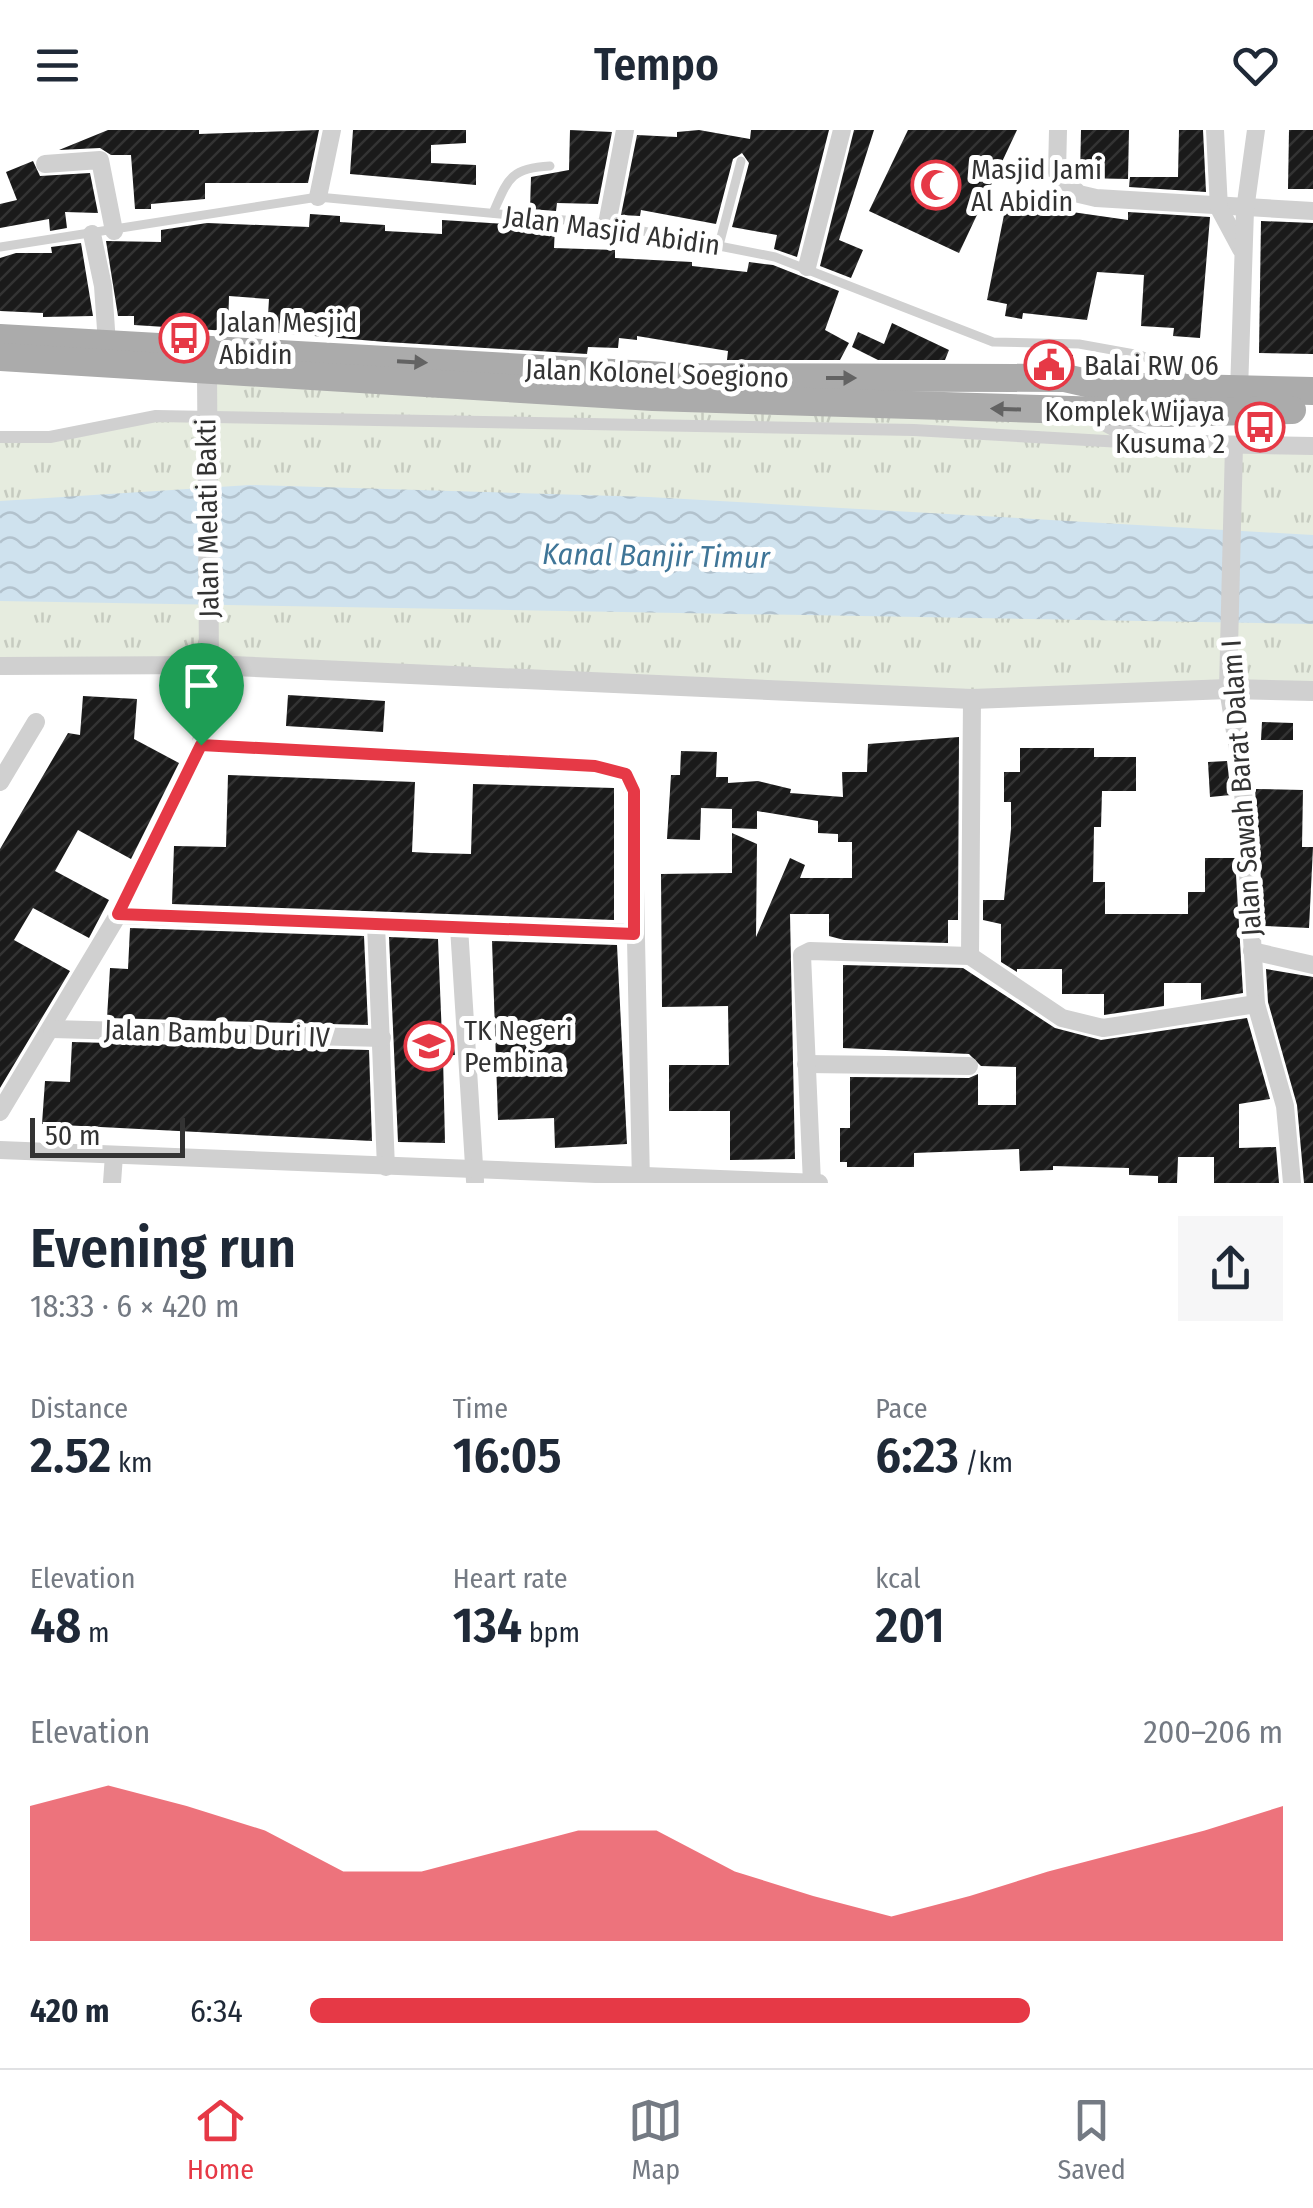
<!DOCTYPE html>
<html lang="en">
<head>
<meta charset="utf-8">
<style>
  :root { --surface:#fff; --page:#f6f6f7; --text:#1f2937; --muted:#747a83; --line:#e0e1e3; --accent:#e63946 }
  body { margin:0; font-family:"Fira Sans Condensed",sans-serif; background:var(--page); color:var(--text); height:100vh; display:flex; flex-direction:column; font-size:38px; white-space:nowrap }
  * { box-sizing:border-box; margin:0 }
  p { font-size:32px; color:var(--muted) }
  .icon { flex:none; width:55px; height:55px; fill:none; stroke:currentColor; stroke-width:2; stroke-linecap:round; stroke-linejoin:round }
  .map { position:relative; height:1053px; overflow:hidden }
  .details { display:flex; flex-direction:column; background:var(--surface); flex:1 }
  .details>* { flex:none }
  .scale { position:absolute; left:30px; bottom:25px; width:155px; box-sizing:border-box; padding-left:10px; border:5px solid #333; border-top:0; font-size:28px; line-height:35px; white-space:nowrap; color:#333; -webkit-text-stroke:8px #fff; paint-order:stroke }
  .pin { position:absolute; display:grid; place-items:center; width:85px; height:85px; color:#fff; margin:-102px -42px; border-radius:50% 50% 50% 0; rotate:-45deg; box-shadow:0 0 10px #0007 }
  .pin .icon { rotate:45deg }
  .round { display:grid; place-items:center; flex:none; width:105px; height:105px; border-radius:0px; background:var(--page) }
  .head { display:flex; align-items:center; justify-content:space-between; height:170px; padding:0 30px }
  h1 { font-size:55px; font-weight:600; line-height:75px }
  .stats { display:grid; grid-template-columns:repeat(3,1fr); gap:15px; height:170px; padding:10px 30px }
  .stats div { display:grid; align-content:center }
  .stats b { font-size:50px; font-weight:600 }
  .stats small { font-size:28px; font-weight:400 }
  .stats p { font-size:28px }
  .chart { height:280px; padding:20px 30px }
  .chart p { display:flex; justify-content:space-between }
  .chart svg { width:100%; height:180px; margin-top:10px; fill:var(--accent); opacity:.7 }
  ul { padding:0 30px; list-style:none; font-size:32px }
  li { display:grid; grid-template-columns:160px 120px 1fr; align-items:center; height:75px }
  li i { height:25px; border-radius:12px; background:var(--accent) }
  header { display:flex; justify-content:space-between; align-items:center; height:130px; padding:0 30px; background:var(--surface); font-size:45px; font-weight:600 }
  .dock { display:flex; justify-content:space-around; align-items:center; height:140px; border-top:2px solid var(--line); background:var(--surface); font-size:28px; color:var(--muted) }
  .dock a { display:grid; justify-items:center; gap:5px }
  .dock .current { color:var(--accent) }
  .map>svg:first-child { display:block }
</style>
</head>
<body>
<header><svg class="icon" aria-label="menu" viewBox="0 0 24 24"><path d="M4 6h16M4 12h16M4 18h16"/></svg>Tempo<svg class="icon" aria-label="heart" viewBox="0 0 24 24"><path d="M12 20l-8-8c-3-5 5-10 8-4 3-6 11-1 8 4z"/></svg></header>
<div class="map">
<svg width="1313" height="1053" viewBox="0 0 1313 1053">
  <defs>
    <pattern id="grass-tufts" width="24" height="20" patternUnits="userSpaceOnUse" patternTransform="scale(2.5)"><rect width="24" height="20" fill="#e6ecdf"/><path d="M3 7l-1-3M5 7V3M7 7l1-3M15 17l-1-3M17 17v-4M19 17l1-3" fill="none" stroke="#c6cbc0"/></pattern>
    <pattern id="water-waves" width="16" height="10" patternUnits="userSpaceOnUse" patternTransform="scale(2.5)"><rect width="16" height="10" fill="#cfe2ee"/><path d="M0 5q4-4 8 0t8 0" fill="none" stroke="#b2c2cd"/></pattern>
    <pattern id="building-hatch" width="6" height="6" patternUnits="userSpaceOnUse" patternTransform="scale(2.5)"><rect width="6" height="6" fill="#1a1a1a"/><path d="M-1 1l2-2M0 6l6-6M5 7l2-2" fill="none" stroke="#333"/></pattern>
  </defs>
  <rect width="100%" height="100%" fill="#fff"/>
  <!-- grass -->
  <path fill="url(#grass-tufts)" d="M207,241L1080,281L1144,313L1313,316V561L972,569L0,535V307C70,308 135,285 205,288Z"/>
  <!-- water -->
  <polygon fill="url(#water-waves)" points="250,355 649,367 1313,405 1313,494 0,471 0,371"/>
  <!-- building -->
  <g fill="url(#building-hatch)">
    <polygon points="108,0 199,0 199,4 319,0 308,53 205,53 205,69 151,74 151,79 135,79 131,25 111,25 100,18 59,20"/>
    <polygon points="353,0 466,0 466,13 431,15 431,33 476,35 476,55 350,44"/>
    <polygon points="570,0 612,2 598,74 557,73 556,81 530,79 531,47 569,40"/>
    <polygon points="699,0 750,9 751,0 829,0 797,127 774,119 777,105 732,97 749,33 742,23 733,29 716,94 641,80 640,86 621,85 637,5 677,7 677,2"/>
    <polygon points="854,0 874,0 839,110 863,120 851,148 820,136"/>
    <polygon points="908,0 1017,0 959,123 869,81"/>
    <polygon points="1081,0 1129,0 1128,49 1080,48"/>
    <polygon points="1179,0 1203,0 1206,62 1129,57 1130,47 1178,47"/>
    <polygon points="1289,0 1313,0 1313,59 1288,59"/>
    <polygon points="33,31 40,46 90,43 98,83 65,82 67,98 50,101 49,89 0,98 0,74 17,70 6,42"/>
    <polygon points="1008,65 1067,70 1072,82 1128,90 1128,82 1210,87 1200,208 1173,206 1174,198 1141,196 1144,145 1097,142 1087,190 1023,183 1022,189 1005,186 1007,174 987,170"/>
    <polygon points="310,84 340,86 340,92 385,95 385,101 442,104 442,90 555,97 554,118 615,120 615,128 692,132 692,136 747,142 749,132 773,135 839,161 825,200 849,213 840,230 727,230 728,221 637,206 637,210 619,208 618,218 588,217 587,224 386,212 267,202 269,169 229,166 228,201 134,195 134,186 118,186 106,111 161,112 161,100 207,93 309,97"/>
    <polygon points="1261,91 1313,93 1313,224 1259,223"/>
    <polygon points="81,113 93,186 43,187 43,183 0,181 0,128 16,123 52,123 51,117"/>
    <polygon points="892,193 949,220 945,230 878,230 852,217 858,202 884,214"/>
    <polygon points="1029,222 1073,225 1072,232 1028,230"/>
    <polygon points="288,565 385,571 383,602 286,596"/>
    <polygon points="83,566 137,569 134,609 179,633 131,729 78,700 55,741 109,770 89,808 33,778 14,810 70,841 0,958 0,719 68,603 80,605"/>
    <polygon points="1262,592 1293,593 1293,610 1261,610"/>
    <polygon points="959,607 958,790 948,790 948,813 844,810 829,806 829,784 790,784 795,1029 730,1030 730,981 669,981 669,935 729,935 728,876 662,877 661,744 732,743 732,703 757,714 756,807 790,728 805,735 800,748 852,748 852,712 838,712 838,704 818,703 818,691 757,681 757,699 732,698 732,679 701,678 700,710 667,709 671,645 680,645 681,621 717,622 716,647 728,647 728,653 758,651 791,659 790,663 843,667 842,642 867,642 868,614"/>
    <polygon points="1020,618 1094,618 1094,627 1136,627 1136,661 1102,661 1101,697 1094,697 1093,752 1105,752 1105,784 1188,784 1188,762 1205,762 1205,728 1235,728 1243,863 1201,870 1201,853 1164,853 1164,876 1104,885 1104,864 1062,864 1062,839 1017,839 1017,842 1001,832 1001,794 983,790 983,770 1004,770 1011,699 1011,672 1004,672 1004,642 1020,642"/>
    <polygon points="1227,631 1231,665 1210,667 1208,632"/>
    <polygon points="228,645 415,652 412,722 431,723 471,724 473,654 614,658 614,790 172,774 174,716 226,717"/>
    <polygon points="1255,659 1303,660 1302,717 1313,717 1309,798 1264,796"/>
    <polygon points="130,798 364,806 368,895 107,888 110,838 128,839"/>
    <polygon points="389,807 438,809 442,908 453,908 455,925 443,926 445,1013 398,1012"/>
    <polygon points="492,811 617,815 627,1014 555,1018 554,988 498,990"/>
    <polygon points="843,835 963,838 1055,898 1101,910 1247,888 1270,969 1239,974 1239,1018 1276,1017 1279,1053 1214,1053 1214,1027 1178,1027 1177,1053 1158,1053 1158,1046 1129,1045 1129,1038 1053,1036 1053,1040 1020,1041 1019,1019 914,1023 914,1037 847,1037 847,1032 840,1032 840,998 850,998 850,947 969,948 978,944 978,975 1016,975 1016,937 981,936 969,924 843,918"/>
    <polygon points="1266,839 1313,847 1313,1053 1304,1053 1297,975 1268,872"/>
    <polygon points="72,912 369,920 372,1011 42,994 45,951 70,952"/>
  </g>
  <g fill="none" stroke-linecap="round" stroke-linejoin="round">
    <!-- service -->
    <g stroke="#d0d0d0" stroke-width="9">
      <path d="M493,83C508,49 510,38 550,36"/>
      <polyline points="719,115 741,31"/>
      <polyline points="0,117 318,67 607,94 775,127 993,212 1079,214 1140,225 1176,240 1188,251"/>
    </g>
    <!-- pedestrian -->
    <polyline stroke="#d0d0d0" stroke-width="12" points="0,307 50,307 156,286 914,300 1140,313"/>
    <!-- minor -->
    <g stroke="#d0d0d0" stroke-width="18">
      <polyline points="1058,0 1057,43 1079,64 1096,68 1313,81"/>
      <polyline points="1215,0 1219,78 1241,119"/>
      <polyline points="45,34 100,30 114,101"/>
      <polyline points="318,67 332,0"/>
      <polyline points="607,94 625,0"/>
      <polyline points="92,104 103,156 107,214"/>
      <polyline points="807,137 842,0"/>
      <polyline points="1239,261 1245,80 1256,0"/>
      <polyline points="1095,287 1144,313 1313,316"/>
      <polyline points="1234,315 1228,559 1242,644 1256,874 1285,976 1292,1053"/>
      <polyline points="0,536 209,535 201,615 118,785 0,982"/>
      <polyline points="201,615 595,636 626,644 633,661 641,1053"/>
      <polyline points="0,652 36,592"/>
      <polyline points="118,785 634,803"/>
      <polyline points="376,794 386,1037"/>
      <polyline points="459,797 475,1051"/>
      <polyline points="1252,821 1313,835"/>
      <polyline points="970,826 1062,888 1103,898 1256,874"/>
      <polyline points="970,826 972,569"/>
      <polyline points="52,899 382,908"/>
      <polyline points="806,934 969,936"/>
      <polyline points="0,1020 819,1053"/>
      <polyline points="112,1053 114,1025"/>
      <polyline points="812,1053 802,825 810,821 970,826"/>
    </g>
    <!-- tertiary -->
    <polyline stroke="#d0d0d0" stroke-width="20" points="207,241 209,535 972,569 1228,559 1313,561"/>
    <!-- primary -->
    <g stroke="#ababab" stroke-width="28">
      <polyline points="0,208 683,247 1065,248 1100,256 1313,261"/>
      <polyline points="0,227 653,267 1168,283 1292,280"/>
    </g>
  </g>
  <!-- one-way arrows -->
  <defs><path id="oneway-solid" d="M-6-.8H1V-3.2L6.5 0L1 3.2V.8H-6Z" transform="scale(2.5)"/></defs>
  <g fill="#636363">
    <use href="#oneway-solid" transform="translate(412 232) rotate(3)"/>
    <use href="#oneway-solid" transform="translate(841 248)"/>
    <use href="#oneway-solid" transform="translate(1006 279) rotate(-178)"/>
  </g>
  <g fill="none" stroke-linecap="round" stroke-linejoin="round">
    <!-- route casing -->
    <g stroke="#fff" stroke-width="20">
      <polygon id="route" points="201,615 595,636 626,644 634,661 634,804 118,784"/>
    </g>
    <!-- route -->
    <use href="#route" stroke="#e63946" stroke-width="12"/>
  </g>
  <!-- icons -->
  <defs>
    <g id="mosque-ring" transform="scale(2.5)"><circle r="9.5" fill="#fff" stroke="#e63946" stroke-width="1.5"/><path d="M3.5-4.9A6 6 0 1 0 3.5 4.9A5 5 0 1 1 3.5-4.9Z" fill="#e63946"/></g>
    <g id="bus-ring" transform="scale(2.5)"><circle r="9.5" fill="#fff" stroke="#e63946" stroke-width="1.5"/><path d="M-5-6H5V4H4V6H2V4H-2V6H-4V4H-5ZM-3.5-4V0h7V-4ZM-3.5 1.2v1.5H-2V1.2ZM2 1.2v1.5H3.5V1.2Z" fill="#e63946"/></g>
    <g id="civic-ring" transform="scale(2.5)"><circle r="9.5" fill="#fff" stroke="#e63946" stroke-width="1.5"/><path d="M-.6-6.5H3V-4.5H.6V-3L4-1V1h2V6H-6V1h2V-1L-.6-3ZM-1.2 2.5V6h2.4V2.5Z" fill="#e63946"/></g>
    <g id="school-ring" transform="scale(2.5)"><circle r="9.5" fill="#fff" stroke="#e63946" stroke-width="1.5"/><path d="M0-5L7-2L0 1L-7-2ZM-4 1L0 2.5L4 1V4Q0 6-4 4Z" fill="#e63946"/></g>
  </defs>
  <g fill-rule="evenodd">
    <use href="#mosque-ring" x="936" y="55"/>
    <use href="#bus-ring" x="184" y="208"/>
    <use href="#civic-ring" x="1049" y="235"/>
    <use href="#bus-ring" x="1260" y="297"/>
    <use href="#school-ring" x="429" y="916"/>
  </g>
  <g text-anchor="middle" stroke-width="10" stroke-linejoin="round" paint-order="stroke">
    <!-- poi labels -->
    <g font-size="28" fill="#333" stroke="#fff" text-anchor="start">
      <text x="971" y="49">Masjid Jami<tspan x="971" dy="32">Al Abidin</tspan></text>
      <text x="219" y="202">Jalan Mesjid<tspan x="219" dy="32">Abidin</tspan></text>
      <text x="1084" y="245">Balai RW 06</text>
      <text x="1225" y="291" text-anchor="end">Komplek Wijaya<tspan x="1225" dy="32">Kusuma 2</tspan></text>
      <text x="464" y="910">TK Negeri<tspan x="464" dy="32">Pembina</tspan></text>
    </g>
    <!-- street labels -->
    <g font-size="28" fill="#333" stroke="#fff">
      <text transform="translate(612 100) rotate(8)" y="10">Jalan Masjid Abidin</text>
      <text transform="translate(657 243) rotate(2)" y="10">Jalan Kolonel Soegiono</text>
      <text transform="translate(207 388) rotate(-91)" y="10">Jalan Melati Bakti</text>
      <text transform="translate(1241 658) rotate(-94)" y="10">Jalan Sawah Barat Dalam I</text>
      <text transform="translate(217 903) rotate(2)" y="10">Jalan Bambu Duri IV</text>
    </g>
    <!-- water labels -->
    <g font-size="30" font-style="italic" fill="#3f7597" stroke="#fff">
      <text transform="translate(656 426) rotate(1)" y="10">Kanal Banjir Timur</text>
    </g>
  </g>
</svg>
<div class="scale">50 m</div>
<div class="pin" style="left:201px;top:615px;background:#1e9e55"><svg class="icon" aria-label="arrive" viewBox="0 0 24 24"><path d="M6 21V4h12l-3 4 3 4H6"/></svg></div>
</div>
<section class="details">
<div class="head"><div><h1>Evening run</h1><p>18:33 · 6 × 420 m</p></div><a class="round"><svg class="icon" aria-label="share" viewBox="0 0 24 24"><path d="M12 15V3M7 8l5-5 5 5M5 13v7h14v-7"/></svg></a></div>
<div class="stats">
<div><p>Distance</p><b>2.52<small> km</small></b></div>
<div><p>Time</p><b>16:05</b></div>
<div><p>Pace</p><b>6:23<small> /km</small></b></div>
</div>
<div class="stats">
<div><p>Elevation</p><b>48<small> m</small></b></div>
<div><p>Heart rate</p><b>134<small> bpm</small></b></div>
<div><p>kcal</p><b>201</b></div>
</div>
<div class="chart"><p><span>Elevation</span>200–206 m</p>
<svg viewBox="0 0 160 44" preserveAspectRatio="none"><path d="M0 44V11L10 6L20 11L30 17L40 27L50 27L60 22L70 17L80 17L90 27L100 33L110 38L120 33L130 27L140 22L150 17L160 11V44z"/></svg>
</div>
<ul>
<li><b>420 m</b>6:34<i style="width:74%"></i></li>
</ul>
</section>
<nav class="dock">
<a class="current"><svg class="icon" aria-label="home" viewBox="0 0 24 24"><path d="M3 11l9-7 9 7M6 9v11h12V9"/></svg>Home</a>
<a><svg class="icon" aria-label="map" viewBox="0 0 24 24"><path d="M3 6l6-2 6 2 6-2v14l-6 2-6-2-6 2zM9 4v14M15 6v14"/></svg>Map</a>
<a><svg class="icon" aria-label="saved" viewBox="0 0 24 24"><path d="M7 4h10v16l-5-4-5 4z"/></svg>Saved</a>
</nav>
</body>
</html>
